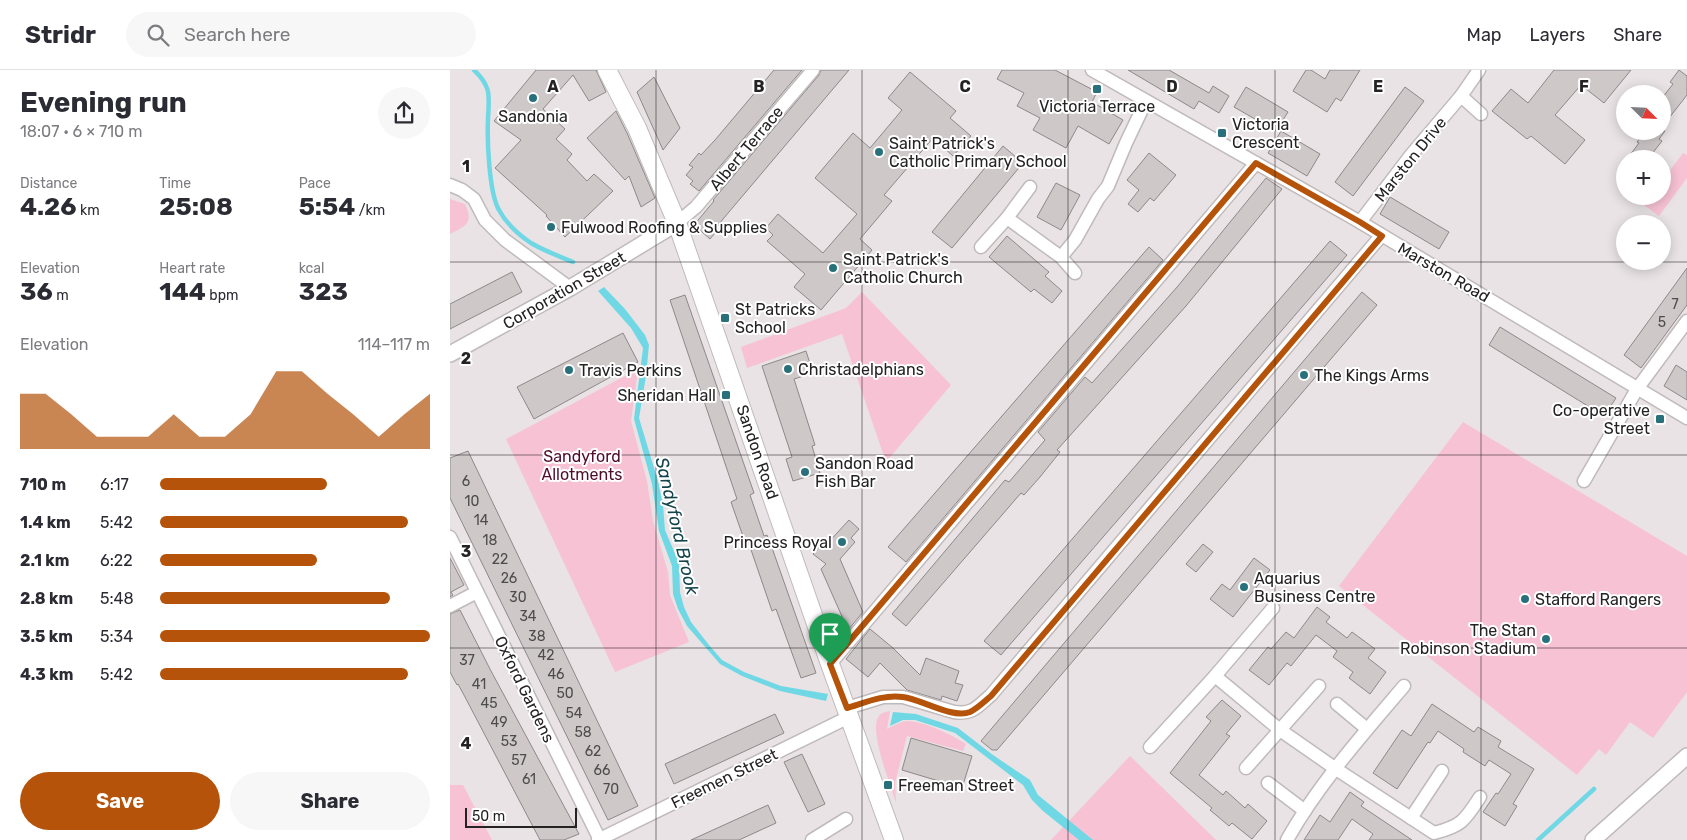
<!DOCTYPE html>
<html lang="en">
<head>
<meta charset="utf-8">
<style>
  :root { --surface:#fff; --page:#f7f7f7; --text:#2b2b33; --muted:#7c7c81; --line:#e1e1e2; --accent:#b45309 }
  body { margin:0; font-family:Rubik,sans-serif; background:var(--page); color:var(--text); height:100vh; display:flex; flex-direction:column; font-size:19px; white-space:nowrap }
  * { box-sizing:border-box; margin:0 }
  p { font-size:16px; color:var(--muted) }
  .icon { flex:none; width:28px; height:28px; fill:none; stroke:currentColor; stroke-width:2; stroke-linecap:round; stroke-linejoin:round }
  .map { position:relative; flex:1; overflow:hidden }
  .details { display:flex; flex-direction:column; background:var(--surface); width:450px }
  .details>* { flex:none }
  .needle { width:32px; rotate:114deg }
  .buttons { position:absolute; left:1166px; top:15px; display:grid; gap:10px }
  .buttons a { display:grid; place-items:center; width:55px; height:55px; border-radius:50%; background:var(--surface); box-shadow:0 2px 12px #0003; font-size:25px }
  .scale { position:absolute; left:15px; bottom:12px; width:112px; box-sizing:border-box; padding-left:5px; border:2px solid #242222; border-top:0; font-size:14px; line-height:18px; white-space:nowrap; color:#242222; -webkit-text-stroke:4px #fff; paint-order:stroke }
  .pin { position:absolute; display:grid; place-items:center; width:42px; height:42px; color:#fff; margin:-51px -21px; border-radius:50% 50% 50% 0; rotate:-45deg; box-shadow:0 0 5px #0007 }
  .pin .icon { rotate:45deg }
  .round { display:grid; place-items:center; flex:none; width:52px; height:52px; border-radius:26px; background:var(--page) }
  .summary { display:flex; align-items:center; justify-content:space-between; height:85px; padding:0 20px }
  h1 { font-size:28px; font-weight:700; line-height:38px }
  .stats { display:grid; grid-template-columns:repeat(3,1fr); gap:8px; height:85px; padding:5px 20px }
  .stats div { display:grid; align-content:center }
  .stats b { font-size:25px; font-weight:700 }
  .stats small { font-size:14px; font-weight:400 }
  .stats p { font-size:14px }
  .chart { height:140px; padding:10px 20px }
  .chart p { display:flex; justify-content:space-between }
  .chart svg { width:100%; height:90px; margin-top:5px; fill:var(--accent); opacity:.7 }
  .primary-button { display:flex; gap:10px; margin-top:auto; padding:10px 20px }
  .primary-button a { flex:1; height:58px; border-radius:30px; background:var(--accent); color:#fff; font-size:20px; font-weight:700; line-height:58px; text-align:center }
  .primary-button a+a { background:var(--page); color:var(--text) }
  ul { padding:0 20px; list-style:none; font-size:16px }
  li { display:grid; grid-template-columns:80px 60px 1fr; align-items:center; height:38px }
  li i { height:12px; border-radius:6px; background:var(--accent) }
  header { display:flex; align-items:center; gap:30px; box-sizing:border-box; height:70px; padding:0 25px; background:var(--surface); border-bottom:1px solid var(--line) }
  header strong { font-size:24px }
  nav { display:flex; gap:28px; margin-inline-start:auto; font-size:18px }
  .search { width:350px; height:45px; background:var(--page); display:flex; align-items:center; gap:12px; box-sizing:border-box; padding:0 18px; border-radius:28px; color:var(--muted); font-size:19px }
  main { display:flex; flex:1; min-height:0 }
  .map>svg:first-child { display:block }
</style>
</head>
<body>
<header>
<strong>Stridr</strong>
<div class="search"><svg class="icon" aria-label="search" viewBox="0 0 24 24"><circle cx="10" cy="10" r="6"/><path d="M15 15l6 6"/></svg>Search here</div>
<nav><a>Map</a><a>Layers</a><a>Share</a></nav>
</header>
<main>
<section class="details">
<div class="summary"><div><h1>Evening run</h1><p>18:07 · 6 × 710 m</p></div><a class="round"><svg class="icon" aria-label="share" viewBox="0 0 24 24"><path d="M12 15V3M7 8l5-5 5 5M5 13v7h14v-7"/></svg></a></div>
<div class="stats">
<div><p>Distance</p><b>4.26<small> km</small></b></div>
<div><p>Time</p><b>25:08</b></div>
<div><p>Pace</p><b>5:54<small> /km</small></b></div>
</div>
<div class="stats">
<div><p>Elevation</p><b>36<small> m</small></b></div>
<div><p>Heart rate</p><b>144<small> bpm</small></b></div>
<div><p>kcal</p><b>323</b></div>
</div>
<div class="chart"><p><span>Elevation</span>114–117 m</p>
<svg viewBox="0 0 160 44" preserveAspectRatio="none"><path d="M0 44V17L10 17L20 27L30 38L40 38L50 38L60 27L70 38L80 38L90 27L100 6L110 6L120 17L130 27L140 38L150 27L160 17V44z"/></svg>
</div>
<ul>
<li><b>710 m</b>6:17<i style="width:62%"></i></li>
<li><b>1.4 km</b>5:42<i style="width:92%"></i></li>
<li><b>2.1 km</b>6:22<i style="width:58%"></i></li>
<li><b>2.8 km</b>5:48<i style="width:85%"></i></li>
<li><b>3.5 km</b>5:34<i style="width:100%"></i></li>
<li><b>4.3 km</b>5:42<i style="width:92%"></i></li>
</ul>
<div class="primary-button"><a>Save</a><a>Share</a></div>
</section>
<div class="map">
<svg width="1237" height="770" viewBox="0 0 1237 770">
  <rect width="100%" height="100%" fill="#e9e3e5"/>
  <!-- green -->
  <g fill="#f7c2d3">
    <polygon points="1233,83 1237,85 1237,108 1209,146 1194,135 1201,126 1212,126 1213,110"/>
    <path d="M0,129L15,134C24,153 16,156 0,164Z"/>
    <polygon points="412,222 501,315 436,392 392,264 297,298 291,277 396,238"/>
    <polygon points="188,299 181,351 197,411 203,451 218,502 220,525 239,572 165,602 56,369"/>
    <polygon points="1013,352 1237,486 1237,622 1203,668 1180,652 1156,685 1149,679 1127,705 889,516"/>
    <path d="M440,641L437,659C443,656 450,652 456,651C471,650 503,665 516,674L513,681L457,666L445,713L446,733C441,715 418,660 429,646C432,642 436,642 440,641Z"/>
    <polygon points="680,686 766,770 601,770"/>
    <polygon points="0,715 13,715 42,770 0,770"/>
  </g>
  <!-- water -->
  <g fill="#70d8e5">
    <polygon points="154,217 175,239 195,265 199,275 196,306 189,348 208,411 213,435 215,460 229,493 230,522 234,537 241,552 259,575 272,590 294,602 331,616 378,624 376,631 330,621 292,606 270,594 237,556 228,539 223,524 222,496 209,461 202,414 184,349 193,278 181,258 148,221"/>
    <polygon points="443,642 466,644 508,658 543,685 580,710 588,725 643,770 629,770 593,741 582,730 573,715 505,663 465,650 453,650 440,656"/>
  </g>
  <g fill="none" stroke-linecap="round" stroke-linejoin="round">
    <!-- stream -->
    <g stroke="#70d8e5" stroke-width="4.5">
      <path d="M24,0C42,17 39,26 38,49C37,70 39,123 49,140C56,153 69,165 81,173C94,181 109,186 123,192"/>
      <polyline points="1088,770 1144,719"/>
    </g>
  </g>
  <!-- building -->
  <g fill="#cec8c9" stroke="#8d8889">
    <polygon points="86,0 146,0 156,22 139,31 123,5 93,39 115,59 106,69 122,84 117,90 137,111 144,104 163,121 115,167 96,146 97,145 45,98 71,70 44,51"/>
    <polygon points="324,0 352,0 249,121 240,114 243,111 236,105 243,97 239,95 249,83 251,85 265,70"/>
    <polygon points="371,0 399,0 268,155 270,157 260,169 244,155 264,131 263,130 369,5"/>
    <polygon points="552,0 605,0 647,22 642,32 673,50 659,74 628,56 616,78 583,60 590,48 567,36 574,23 547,9"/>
    <polygon points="678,0 719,0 759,23 763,16 779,26 769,43 749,31 744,39"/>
    <polygon points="856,0 861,0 875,9 880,0 910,0 891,31 886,28 877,42 843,21"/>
    <polygon points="1104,0 1181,0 1154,33 1131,15 1105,45 1135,70 1115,94 1081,66 1077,69 1042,41 1061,19 1078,33"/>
    <polygon points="1229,0 1237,6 1237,25 1212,57 1212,28 1223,14 1220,12"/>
    <polygon points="460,2 506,41 500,48 521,66 503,86 483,68 434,125 442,131 410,169 422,180 371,240 344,217 355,204 317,171 323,165 316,158 328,144 373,183 407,144 365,108 403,63 420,78 452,40 438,28"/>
    <polygon points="204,7 230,58 213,80 187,22"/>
    <polygon points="796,17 838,42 826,61 784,37"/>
    <polygon points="955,17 974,31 903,126 885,112"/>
    <polygon points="166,41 177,63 205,128 191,137 179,106 175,110 137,68"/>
    <polygon points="831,61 870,84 857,106 818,83"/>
    <polygon points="1195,61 1215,61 1209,69 1212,71 1198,89 1177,89 1189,73 1187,72"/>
    <polygon points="553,76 573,93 502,178 482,162"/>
    <polygon points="699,83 726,105 704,131 700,128 688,142 678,134 689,120 677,110"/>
    <polygon points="816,108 832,119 736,236 607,380 610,382 590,407 574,425 571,423 456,556 442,544 555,410 559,412 595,370 588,362 635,307 642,313 728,216"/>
    <polygon points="606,113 630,125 611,160 587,147"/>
    <polygon points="940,127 999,162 989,179 930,144"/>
    <polygon points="557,166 599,202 595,206 612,221 602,233 584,219 581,222 539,187"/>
    <polygon points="880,171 897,185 551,585 534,571"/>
    <polygon points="699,177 713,190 456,492 438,477"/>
    <polygon points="1237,198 1237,235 1191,298 1174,285"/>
    <polygon points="62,202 72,222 0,259 0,234"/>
    <polygon points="912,222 927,235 547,680 542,680 531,671"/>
    <polygon points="235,225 304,423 300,425 314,466 317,465 321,475 366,603 351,608 326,539 322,541 298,471 295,472 281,432 287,429 220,230"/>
    <polygon points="1050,257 1166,328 1154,346 1039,275"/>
    <polygon points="173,263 188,292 84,349 67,317"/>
    <polygon points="356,281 363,303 344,309 365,375 362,376 370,403 343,411 336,389 342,387 312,296"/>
    <polygon points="1226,295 1237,302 1237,330 1214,316"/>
    <polygon points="18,381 188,736 158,750 0,428 0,388"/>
    <polygon points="399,450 409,459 401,468 405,472 390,489 413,542 398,560 371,499 376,494 363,484 373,472 376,475"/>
    <polygon points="753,474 763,482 746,502 736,494"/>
    <polygon points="0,488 14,515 1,522 3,525 0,527"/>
    <polygon points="804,488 820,500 783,547 760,529 772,514 780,520"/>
    <polygon points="867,537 880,547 876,552 897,568 902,562 925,579 918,588 936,602 920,624 899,608 903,602 883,587 887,581 866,565 841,596 837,593 819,615 799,600 818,577 821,579 836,562 844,568"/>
    <polygon points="10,540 41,601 129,764 114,770 90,770 15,627 8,614 7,615 0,602 0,544"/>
    <polygon points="420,559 443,578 470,605 476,588 509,601 505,613 513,615 507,631 492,626 491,630 457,620 430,593 418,607 396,589"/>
    <polygon points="772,630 791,646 776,664 780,666 749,705 773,725 776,721 795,738 798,734 817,751 802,769 782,753 779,756 760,740 762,738 720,703 761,651 756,647"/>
    <polygon points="982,634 1024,662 1028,657 1051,671 1048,677 1084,699 1063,734 1067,736 1055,756 1033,742 1046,723 1048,724 1061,704 1039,690 1035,696 1013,682 1014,679 988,661 980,673 978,672 947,719 923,703 952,660 961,666"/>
    <polygon points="325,644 334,663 224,714 215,694"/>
    <polygon points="461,668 522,686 512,718 452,700"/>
    <polygon points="352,684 375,734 358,742 334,692"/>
    <polygon points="900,722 914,732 911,736 962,770 919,770 923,764 902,749 888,770 854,770 870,745 880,752"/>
    <polygon points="318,735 326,753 289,770 241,770"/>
  </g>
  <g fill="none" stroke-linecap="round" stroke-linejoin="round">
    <!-- minor casing -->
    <g stroke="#c0babb" stroke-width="15">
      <g id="minor">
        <polyline points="642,0 910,152 1237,348"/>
        <polyline points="1011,26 1031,44"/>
        <polyline points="0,115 12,120 24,129 35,150 55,170 120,218"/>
        <polyline points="557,148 580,117"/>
        <polyline points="910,152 961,85 1011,26 1029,0"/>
        <polyline points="227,153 246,137 363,0"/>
        <polyline points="531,177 557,148 611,187 625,170 648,129 658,116 676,73 696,31"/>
        <polyline points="611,187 625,203"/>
        <polyline points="1134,411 1187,319 1237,251"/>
        <polyline points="0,467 150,770"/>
        <polyline points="0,536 27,522"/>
        <polyline points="380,594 806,93"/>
        <path d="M765,606L830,660L886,699L984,763C1012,756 1015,750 1030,727"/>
        <polyline points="887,634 917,659"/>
        <path d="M397,638L433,627H453L504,642C523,645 528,636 541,625L931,166"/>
        <polyline points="700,677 765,606 823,538"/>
        <polyline points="796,698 869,616"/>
        <polyline points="818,713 855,741"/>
        <polyline points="961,748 992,701"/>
        <polyline points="148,770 399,647"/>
        <polyline points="362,770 396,749"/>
        <path d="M837,770C867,716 913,664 954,616"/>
      </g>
    </g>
    <!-- tertiary casing -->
    <g stroke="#c0babb" stroke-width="18">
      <g id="tertiary">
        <polyline points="0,284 120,218 227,153"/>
        <polyline points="1143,770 1237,686"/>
      </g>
    </g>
    <!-- secondary casing -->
    <g stroke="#c0babb" stroke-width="20">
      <polyline id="secondary" points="157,0 187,58 227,153 380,594 444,770"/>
    </g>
    <!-- minor -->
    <use href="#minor" stroke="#fff" stroke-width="12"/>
    <!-- tertiary -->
    <use href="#tertiary" stroke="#fff" stroke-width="15"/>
    <!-- secondary -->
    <use href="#secondary" stroke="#fff" stroke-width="18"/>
  </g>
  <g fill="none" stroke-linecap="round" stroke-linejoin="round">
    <!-- route casing -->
    <g stroke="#fff" stroke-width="10">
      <path id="route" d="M806,93L910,152L932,166L541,626C535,631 527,639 520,642C502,649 471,629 453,627C434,624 414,633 397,638L380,594Z"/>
    </g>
    <!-- route -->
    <use href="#route" stroke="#b45309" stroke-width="6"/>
  </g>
  <!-- grid -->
  <path fill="none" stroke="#242222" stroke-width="1" stroke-opacity="0.55" d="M206,0V770M412,0V770M618,0V770M825,0V770M1031,0V770M0,192H1237M0,385H1237M0,578H1237"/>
  <!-- markers -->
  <g fill="#28717a" stroke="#fff" stroke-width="2">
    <rect x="642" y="14" width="10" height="10" rx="2.5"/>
    <circle cx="83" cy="28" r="5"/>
    <rect x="767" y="58" width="10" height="10" rx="2.5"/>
    <circle cx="429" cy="82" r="5"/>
    <circle cx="101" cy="157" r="5"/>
    <circle cx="383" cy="198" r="5"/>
    <rect x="270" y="243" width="10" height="10" rx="2.5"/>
    <circle cx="338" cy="299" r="5"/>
    <circle cx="119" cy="300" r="5"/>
    <circle cx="854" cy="305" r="5"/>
    <rect x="271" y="320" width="10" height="10" rx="2.5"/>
    <rect x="1205" y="344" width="10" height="10" rx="2.5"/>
    <circle cx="355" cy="402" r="5"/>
    <circle cx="392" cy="472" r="5"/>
    <circle cx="794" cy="517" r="5"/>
    <circle cx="1075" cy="529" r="5"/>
    <circle cx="1096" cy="569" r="5"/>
    <rect x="433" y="710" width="10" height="10" rx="2.5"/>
  </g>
  <g text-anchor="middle" stroke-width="4" stroke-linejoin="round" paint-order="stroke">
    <!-- number labels -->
    <g font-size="14" fill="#4e4c4c">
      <text x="1225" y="239">7</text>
      <text x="1212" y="257">5</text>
      <text x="16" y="416">6</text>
      <text x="22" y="436">10</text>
      <text x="31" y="455">14</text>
      <text x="40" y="475">18</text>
      <text x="50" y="494">22</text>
      <text x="59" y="513">26</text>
      <text x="68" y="532">30</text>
      <text x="78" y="551">34</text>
      <text x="87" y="571">38</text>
      <text x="96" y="590">42</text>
      <text x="17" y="595">37</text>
      <text x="106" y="609">46</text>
      <text x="29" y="619">41</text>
      <text x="115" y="628">50</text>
      <text x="39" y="638">45</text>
      <text x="124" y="648">54</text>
      <text x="49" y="657">49</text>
      <text x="133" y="667">58</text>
      <text x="59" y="676">53</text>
      <text x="143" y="686">62</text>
      <text x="69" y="695">57</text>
      <text x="152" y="705">66</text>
      <text x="79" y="714">61</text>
      <text x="161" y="724">70</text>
    </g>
    <!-- poi labels -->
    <g font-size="16" fill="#242222" stroke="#fff" text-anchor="start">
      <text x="647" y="42" text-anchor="middle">Victoria Terrace</text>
      <text x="83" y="52" text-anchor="middle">Sandonia</text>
      <text x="782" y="60">Victoria<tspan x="782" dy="18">Crescent</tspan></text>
      <text x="439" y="79">Saint Patrick's<tspan x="439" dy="18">Catholic Primary School</tspan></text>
      <text x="111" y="163">Fulwood Roofing &amp; Supplies</text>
      <text x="393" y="195">Saint Patrick's<tspan x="393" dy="18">Catholic Church</tspan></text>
      <text x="285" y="245">St Patricks<tspan x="285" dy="18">School</tspan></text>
      <text x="348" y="305">Christadelphians</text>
      <text x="129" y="306">Travis Perkins</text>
      <text x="864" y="311">The Kings Arms</text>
      <text x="266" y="331" text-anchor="end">Sheridan Hall</text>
      <text x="1200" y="346" text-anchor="end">Co-operative<tspan x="1200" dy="18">Street</tspan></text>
      <text x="365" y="399">Sandon Road<tspan x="365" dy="18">Fish Bar</tspan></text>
      <text x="382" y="478" text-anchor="end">Princess Royal</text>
      <text x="804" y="514">Aquarius<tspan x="804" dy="18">Business Centre</tspan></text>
      <text x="1085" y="535">Stafford Rangers</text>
      <text x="1086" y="566" text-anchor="end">The Stan<tspan x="1086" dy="18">Robinson Stadium</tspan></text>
      <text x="448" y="721">Freeman Street</text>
    </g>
    <!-- street labels -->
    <g font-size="16" fill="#242222" stroke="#fff">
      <text transform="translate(296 78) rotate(-50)" y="6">Albert Terrace</text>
      <text transform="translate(960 89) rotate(-51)" y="6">Marston Drive</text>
      <text transform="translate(994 202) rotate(30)" y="6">Marston Road</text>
      <text transform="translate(114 220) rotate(-30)" y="6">Corporation Street</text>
      <text transform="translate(308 382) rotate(71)" y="6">Sandon Road</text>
      <text transform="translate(75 619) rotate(64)" y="6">Oxford Gardens</text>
      <text transform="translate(274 708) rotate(-26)" y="6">Freemen Street</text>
    </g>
    <!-- park labels -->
    <g font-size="16" fill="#500c2c" stroke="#fff">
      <text x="132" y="392">Sandyford<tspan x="132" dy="18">Allotments</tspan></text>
    </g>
    <!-- water labels -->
    <g font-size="18" font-style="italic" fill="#15454b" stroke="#fff">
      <text transform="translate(227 456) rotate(77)" y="6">Sandyford Brook</text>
    </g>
  </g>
  <g font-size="16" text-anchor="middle" font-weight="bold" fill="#242222" stroke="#fff" stroke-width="4" stroke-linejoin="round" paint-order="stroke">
    <text x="103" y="22">A</text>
    <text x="309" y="22">B</text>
    <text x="515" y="22">C</text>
    <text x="722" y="22">D</text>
    <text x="928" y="22">E</text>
    <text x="1134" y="22">F</text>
    <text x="16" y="102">1</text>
    <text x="16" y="294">2</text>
    <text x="16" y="487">3</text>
    <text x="16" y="679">4</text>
  </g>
</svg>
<div class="buttons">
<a><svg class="needle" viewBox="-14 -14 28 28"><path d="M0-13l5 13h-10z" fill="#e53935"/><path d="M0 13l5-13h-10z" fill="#7c7c81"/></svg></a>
<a>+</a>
<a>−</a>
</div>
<div class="scale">50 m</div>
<div class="pin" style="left:380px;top:594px;background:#1e9e55"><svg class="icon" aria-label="arrive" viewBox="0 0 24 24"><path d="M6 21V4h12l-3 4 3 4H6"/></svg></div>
</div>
</main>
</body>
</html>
